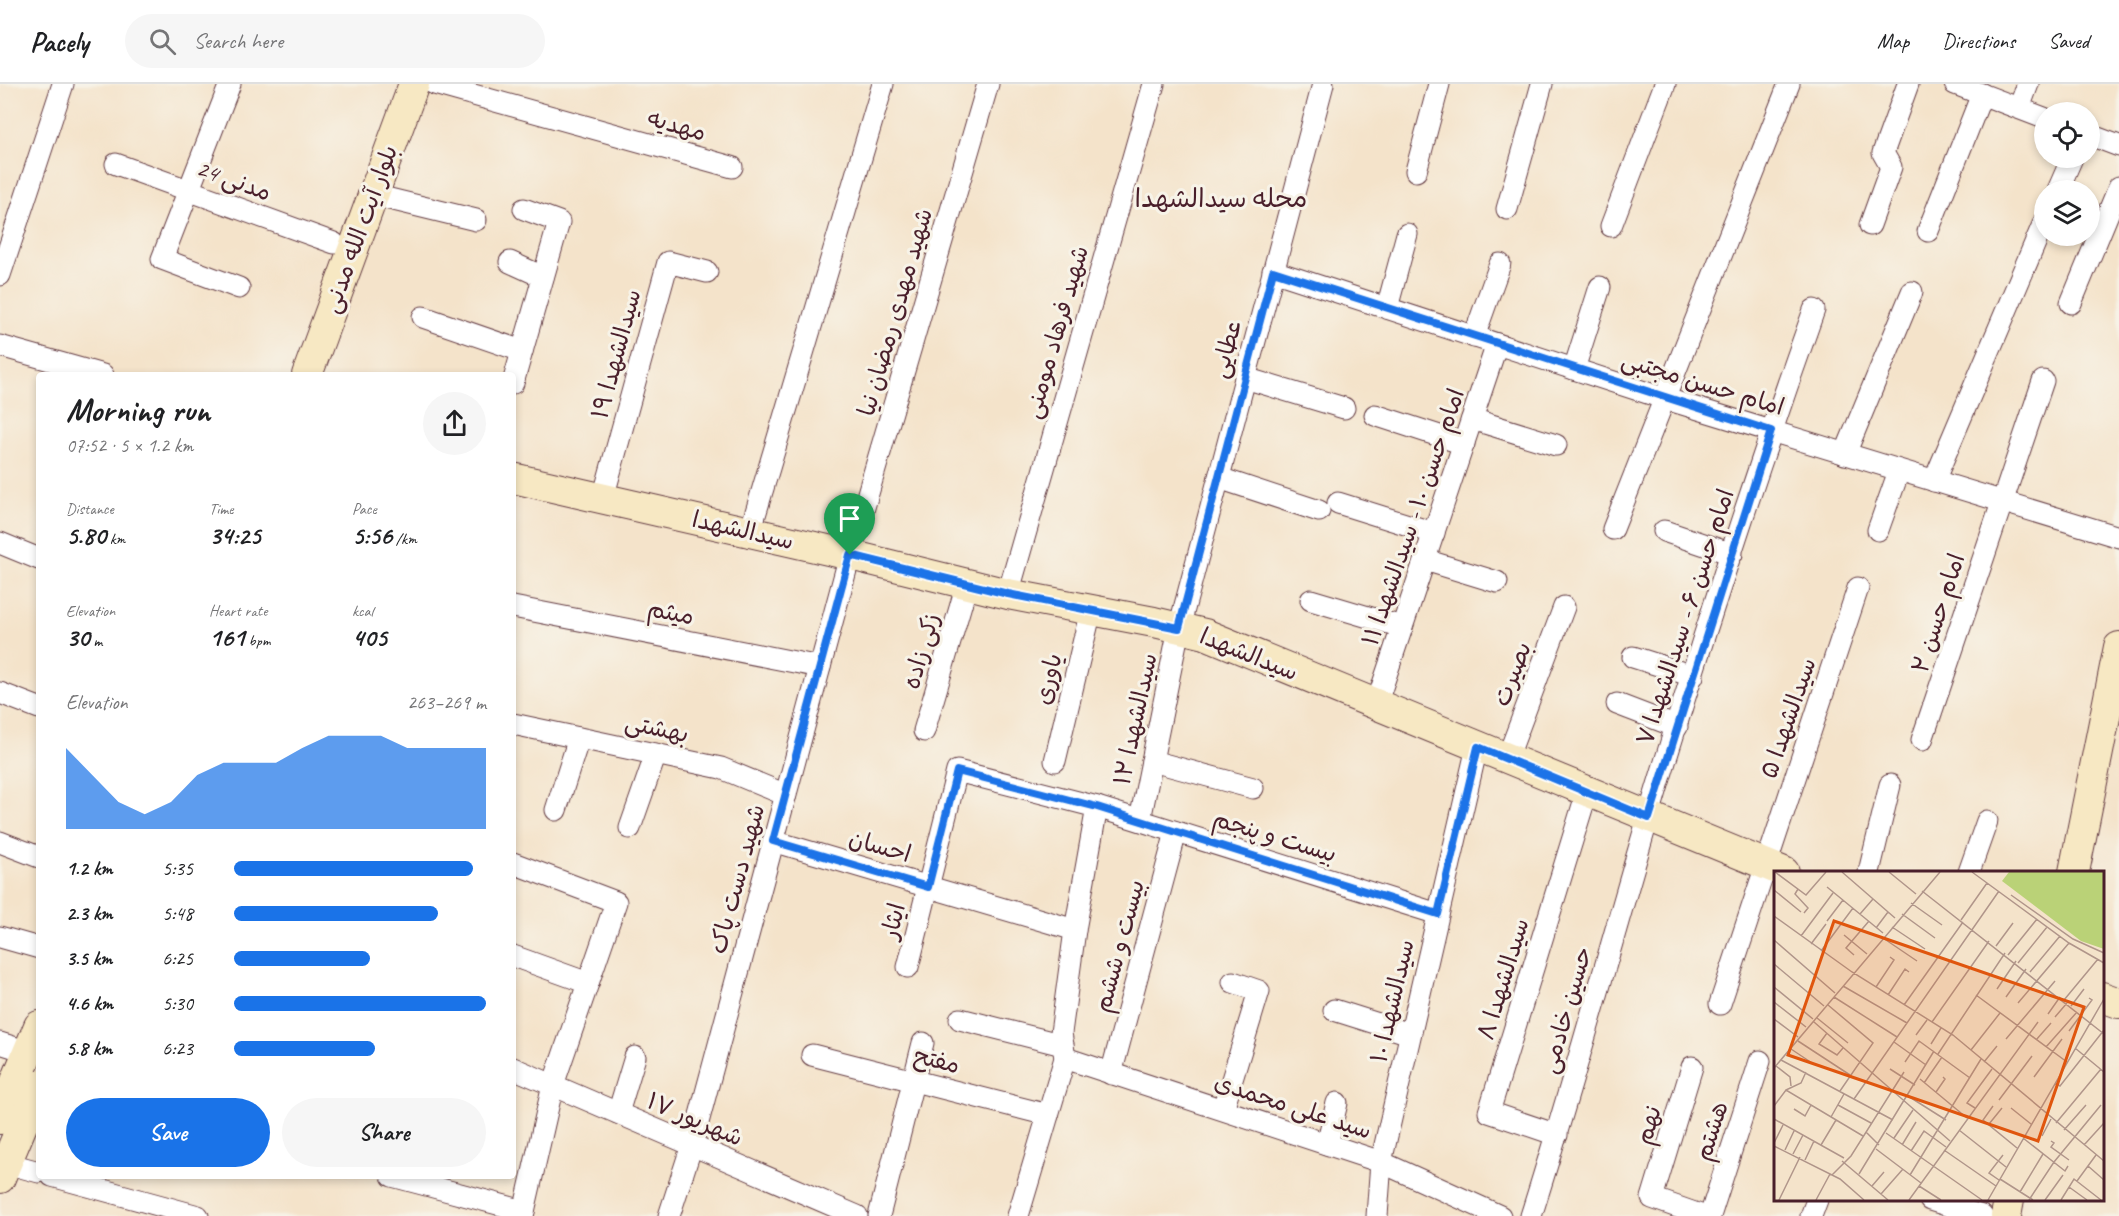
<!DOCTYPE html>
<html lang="en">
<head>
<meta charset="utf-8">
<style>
  :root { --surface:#fff; --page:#f6f6f6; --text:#202124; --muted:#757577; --line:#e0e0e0; --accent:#1a73e8 }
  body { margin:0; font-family:Caveat,"Playpen Sans Arabic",sans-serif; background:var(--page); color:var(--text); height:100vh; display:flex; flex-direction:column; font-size:22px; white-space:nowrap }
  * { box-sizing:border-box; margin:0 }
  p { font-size:20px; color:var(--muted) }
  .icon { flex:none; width:33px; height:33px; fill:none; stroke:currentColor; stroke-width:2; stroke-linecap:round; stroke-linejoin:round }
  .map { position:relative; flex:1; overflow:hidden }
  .details { position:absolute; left:36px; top:288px; width:480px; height:807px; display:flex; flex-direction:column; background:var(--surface); border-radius:6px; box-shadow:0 3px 9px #0003 }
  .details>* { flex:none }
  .controls { position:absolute; left:2034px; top:18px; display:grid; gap:12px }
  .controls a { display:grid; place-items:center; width:66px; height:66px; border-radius:50%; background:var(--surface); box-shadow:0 3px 9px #0003; font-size:30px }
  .pin { position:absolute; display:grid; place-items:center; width:51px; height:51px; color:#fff; margin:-62px -26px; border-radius:50% 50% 50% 0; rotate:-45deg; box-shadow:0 0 6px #0007 }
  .pin .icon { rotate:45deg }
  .round { display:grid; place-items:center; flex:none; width:63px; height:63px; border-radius:32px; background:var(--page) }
  .overview { display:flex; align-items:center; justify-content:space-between; height:102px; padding:0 30px }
  h1 { font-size:33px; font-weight:800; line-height:45px }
  .figures { display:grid; grid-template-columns:repeat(3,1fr); gap:9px; height:102px; padding:6px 30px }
  .figures div { display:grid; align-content:center }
  .figures b { font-size:26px; font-weight:800 }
  .figures small { font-size:16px; font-weight:400 }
  .figures p { font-size:16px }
  .chart { height:168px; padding:12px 30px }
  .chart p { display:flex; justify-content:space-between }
  .chart svg { width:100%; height:108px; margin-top:6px; fill:var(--accent); opacity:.7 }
  .button { display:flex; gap:12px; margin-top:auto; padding:12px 30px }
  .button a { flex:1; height:69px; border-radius:36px; background:var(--accent); color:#fff; font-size:24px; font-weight:800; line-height:69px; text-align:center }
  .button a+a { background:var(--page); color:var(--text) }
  ul { padding:0 30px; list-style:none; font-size:20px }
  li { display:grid; grid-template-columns:96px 72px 1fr; align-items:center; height:45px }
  li i { height:15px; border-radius:8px; background:var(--accent) }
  header { display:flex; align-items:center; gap:36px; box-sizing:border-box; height:84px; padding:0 30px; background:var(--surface); border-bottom:2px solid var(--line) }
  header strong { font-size:28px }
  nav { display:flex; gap:33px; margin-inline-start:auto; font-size:21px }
  .search { width:420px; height:54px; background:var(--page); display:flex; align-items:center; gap:15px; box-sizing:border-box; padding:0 21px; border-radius:33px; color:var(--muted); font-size:22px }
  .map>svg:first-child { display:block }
</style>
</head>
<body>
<header>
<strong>Pacely</strong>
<div class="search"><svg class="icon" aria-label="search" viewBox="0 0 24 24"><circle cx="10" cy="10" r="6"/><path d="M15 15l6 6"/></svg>Search here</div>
<nav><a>Map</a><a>Directions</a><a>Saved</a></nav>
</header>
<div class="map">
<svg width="2119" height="1132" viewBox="0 0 2119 1132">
  <rect width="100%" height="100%" fill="#f7f3e8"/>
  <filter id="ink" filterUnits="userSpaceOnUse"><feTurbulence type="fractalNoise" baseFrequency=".0167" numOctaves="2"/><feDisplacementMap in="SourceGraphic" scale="12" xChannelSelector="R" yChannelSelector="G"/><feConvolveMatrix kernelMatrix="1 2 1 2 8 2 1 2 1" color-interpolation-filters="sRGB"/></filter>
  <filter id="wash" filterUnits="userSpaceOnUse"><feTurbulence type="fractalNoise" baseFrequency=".008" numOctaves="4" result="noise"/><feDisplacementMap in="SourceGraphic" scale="24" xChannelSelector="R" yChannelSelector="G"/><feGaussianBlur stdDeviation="1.35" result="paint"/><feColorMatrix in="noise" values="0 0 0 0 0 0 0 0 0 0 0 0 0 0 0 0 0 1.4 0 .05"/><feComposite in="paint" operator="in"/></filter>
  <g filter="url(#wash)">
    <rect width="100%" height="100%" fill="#f4e3ca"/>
  </g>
  <g filter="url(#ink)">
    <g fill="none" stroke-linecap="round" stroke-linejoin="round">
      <!-- street casing -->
      <g stroke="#643c43" stroke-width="23">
        <g id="street">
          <polyline points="230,0 162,175 239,204"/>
          <polyline points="434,0 732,83"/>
          <polyline points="1955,0 2044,34"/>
          <polyline points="2019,24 2028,0"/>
          <polyline points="2090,51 2119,62"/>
          <polyline points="116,80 334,159"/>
          <polyline points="1416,87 1439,0"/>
          <polyline points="2058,106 2072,74"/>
          <polyline points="373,111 476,136"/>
          <polyline points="1507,125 1542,0"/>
          <polyline points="1870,141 1891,83 1883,69 1908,0"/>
          <polyline points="1611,142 1665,0"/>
          <polyline points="1928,147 1982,10"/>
          <polyline points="510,178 543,193"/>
          <polyline points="1273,187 1666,315 2119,453"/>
          <polyline points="0,191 63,0"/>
          <polyline points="2071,219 2119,103"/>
          <polyline points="1387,224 1407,150"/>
          <polyline points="423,233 522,267"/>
          <polyline points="1474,253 1500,180"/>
          <polyline points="0,262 103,291"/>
          <polyline points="1574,285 1600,203"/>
          <polyline points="1245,294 1344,324"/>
          <polyline points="513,299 559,138 524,125"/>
          <polyline points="1375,331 1464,360"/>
          <polyline points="1472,335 1556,361"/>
          <polyline points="1845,370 1912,208"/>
          <polyline points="1219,394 1319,427"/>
          <polyline points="1934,397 2044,138"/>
          <polyline points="603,414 668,178 707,188"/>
          <polyline points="1338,419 1434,449"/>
          <polyline points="1613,445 1789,0"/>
          <polyline points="1878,446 1899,387"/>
          <polyline points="1664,447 1732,470"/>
          <polyline points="750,448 883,0"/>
          <polyline points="0,459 39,475"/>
          <polyline points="1425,476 1497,498"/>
          <polyline points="1008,510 1154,0"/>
          <polyline points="1311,516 1402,543"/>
          <polyline points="513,523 820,583"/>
          <polyline points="1633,573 1693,592"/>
          <polyline points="0,609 39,624"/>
          <polyline points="1617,620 1677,643"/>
          <polyline points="1376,621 1497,260"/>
          <polyline points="513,640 721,684 786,711"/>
          <polyline points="924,647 967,500"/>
          <polyline points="1922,656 2043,297"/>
          <polyline points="1507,675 1564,523"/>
          <polyline points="1055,677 1091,526"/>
          <polyline points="1152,677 1253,704"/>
          <polyline points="556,726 579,654"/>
          <polyline points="1140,736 1179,544 1323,0"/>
          <polyline points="630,744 656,670"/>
          <polyline points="773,757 1075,846"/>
          <polyline points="0,758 39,773"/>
          <polyline points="513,779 616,818 553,1001 523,1132"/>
          <polyline points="1869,788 1890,701"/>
          <polyline points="1969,788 1987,737"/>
          <polyline points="0,853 39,864"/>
          <polyline points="513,872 588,899"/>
          <polyline points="908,883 957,687 1097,723 1438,830"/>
          <polyline points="1720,920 1858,504"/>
          <polyline points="1334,926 1410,950"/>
          <polyline points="960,935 1063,961"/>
          <polyline points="0,959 29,968"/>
          <polyline points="812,971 1048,1031"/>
          <polyline points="1065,974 1381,1078 1500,1132"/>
          <polyline points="1692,983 1652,1114 1703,1132"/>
          <polyline points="513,984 857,1132"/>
          <polyline points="1111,990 1176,748"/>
          <polyline points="1223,1025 1259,907 1233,898"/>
          <polyline points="618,1029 635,973"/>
          <polyline points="1557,1051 1489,1028 1587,708"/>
          <polyline points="1327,1060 1337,1019"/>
          <polyline points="6,1079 39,1088"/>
          <polyline points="52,1092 198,1132"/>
          <polyline points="392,1092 524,1127"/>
          <polyline points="1930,1116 1982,1132"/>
          <polyline points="669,1132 692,1061 850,471 988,0"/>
          <polyline points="879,1132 923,959"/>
          <polyline points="1018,1132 1065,974 1061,949 1075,846 1097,723"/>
          <polyline points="1377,1132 1381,1078 1477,663"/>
          <path d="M1531,1132C1573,1000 1609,867 1648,734C1699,564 1754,394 1814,226"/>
          <polyline points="1710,1132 1760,977"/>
          <polyline points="1811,1132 1817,1116"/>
        </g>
      </g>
      <!-- secondary casing -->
      <g stroke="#643c43" stroke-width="32">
        <g id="secondary">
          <polyline points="307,291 414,0"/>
          <polyline points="513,394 850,471 1008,510 1154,538 1205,550 1784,788"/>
          <polyline points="2074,788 2119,563"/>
          <polyline points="2102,913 2119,919"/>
          <polyline points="0,1035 39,942"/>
          <polyline points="0,1094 39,1001"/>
          <polyline points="2006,1132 2009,1116"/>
        </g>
      </g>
      <!-- street -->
      <use href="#street" stroke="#fff" stroke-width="21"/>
      <!-- secondary -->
      <use href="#secondary" stroke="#f7e8c3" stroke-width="30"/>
    </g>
  </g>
  <g fill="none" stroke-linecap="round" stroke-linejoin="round" filter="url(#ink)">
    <!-- route casing -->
    <g stroke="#fff" stroke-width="12">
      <polygon id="route" points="1273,187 1771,347 1649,734 1478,663 1438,830 1097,723 957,687 928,803 773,757 850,471 1008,510 1179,544"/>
    </g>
    <!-- route -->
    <use href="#route" stroke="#1a73e8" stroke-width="8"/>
  </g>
  <g text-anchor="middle" stroke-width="6" stroke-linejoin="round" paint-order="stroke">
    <!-- street labels -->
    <g font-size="24" fill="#4a1f2b" stroke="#f7f3e8">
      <text transform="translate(677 41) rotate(16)" y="8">مهدیه</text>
      <text transform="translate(234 96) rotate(20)" y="8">مدنی 24</text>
      <text transform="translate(360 145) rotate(-70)" y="8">بلوار آیت الله مدنی</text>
      <text transform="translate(895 228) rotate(-74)" y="8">شهید مهدی رمضان نیا</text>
      <text transform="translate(1056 248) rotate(-74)" y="8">شهید فرهاد مومنی</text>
      <text transform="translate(1226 265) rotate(-75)" y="8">عطایی</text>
      <text transform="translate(616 270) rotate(-75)" y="8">سیدالشهدا ۱۹</text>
      <text transform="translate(1703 299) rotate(17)" y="8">امام حسن مجتبی</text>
      <text transform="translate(1413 433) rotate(-71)" y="8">امام حسن ۱۰ - سیدالشهدا ۱۱</text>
      <text transform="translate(743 446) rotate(13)" y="8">سیدالشهدا</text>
      <text transform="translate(671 528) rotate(11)" y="8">میثم</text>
      <text transform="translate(1938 529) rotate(-72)" y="8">امام حسن ۲</text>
      <text transform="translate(1685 533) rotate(-72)" y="8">امام حسن ۶ - سیدالشهدا ۷</text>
      <text transform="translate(921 567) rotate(-74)" y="8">زکی زاده</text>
      <text transform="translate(1249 570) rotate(22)" y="8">سیدالشهدا</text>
      <text transform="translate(1512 590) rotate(-69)" y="8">بصیرت</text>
      <text transform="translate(1048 595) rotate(-76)" y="8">یاوری</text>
      <text transform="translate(1788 634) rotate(-71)" y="8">سیدالشهدا ۵</text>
      <text transform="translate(1135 635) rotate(-78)" y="8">سیدالشهدا ۱۲</text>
      <text transform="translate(657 644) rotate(12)" y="8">بهشتی</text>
      <text transform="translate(1275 752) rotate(17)" y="8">بیست و پنجم</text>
      <text transform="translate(880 762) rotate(16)" y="8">احسان</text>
      <text transform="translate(737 795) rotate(-75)" y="8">شهید دست پاک</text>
      <text transform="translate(893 837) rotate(-76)" y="8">ایثار</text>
      <text transform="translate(1119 862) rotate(-75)" y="8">بیست و ششم</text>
      <text transform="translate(1503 895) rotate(-73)" y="8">سیدالشهدا ۸</text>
      <text transform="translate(1392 917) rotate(-77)" y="8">سیدالشهدا ۱۰</text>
      <text transform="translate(1566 926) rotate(-74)" y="8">حسین خادمی</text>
      <text transform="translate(937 976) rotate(14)" y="8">مفتح</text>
      <text transform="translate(1293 1022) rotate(18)" y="8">سید علی محمدی</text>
      <text transform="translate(695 1035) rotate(23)" y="8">۱۷ شهریور</text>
      <text transform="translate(1648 1041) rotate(-73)" y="8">نهم</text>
      <text transform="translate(1711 1047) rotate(-72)" y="8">هشتم</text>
    </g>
    <!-- neighbourhood labels -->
    <g font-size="26" fill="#4a1f2b" stroke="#f7f3e8">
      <text x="1221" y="123">محله سیدالشهدا</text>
    </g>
  </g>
  <!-- overview -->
  <g transform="translate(1774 787)">
    <rect width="330" height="330" fill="#f4e3ca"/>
    <path d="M235,1H330V78L307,70L228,10Z" fill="#bad277"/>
    <path fill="none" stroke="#b0958a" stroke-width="1.5" d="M1,1L32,24L52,1M68,1L121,47M115,1L142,23M198,1L295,72L330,92M53,16L109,62M24,18L21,23L34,37L30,42M0,19L27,41M148,20L330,163M237,24L299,68L330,82M137,32L168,54M86,43L99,28M128,43L161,67M0,45L78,101L179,164L330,290M187,49L213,12M53,50L69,29M118,56L151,78M102,57L114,41M70,64L93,83M27,65L59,22M109,67L143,90M0,69L61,122M37,73L52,53M222,75L239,52M47,80L79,37M80,84L72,77L95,50M234,84L263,48M244,92L273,56M0,93L50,135M256,101L286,65M69,115L133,152M0,116L39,148M102,116L120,89L116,86M223,118L242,90M114,124L131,98L135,101M202,124L293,191M60,126L123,166M232,126L252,98M290,129L324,88M0,131L32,156M244,132L295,72M54,134L99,172L66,220M130,134L189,51M297,135L310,118M274,143L286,126M281,146L293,132M43,147L74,172M0,148L24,166M40,151L176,270M158,151L215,70M295,160L318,129L315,127M53,162L45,173L63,184L69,177M142,164L153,149M232,168L281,110M262,169L277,152M24,170L76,204M120,171L152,194M157,173L167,157M272,176L303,141M301,177L330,201M17,178L38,192M197,179L226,142M164,183L231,82M7,189L119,249M131,191L145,170L196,207M210,191L223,175M2,195L16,206L17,215M0,197L166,1M116,198L141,214M260,206L288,168M146,208L193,247M150,212L168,186M281,212L286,215L330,159M12,219L27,212L32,201M162,221L171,208L169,206M134,225L172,249M80,228L225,20M225,229L258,185M64,234L97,252M0,235L12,219L89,265M219,235L209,249L243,277M201,237L193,232L218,198M237,237L257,253M20,238L31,245L37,234M57,246L70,223M0,248L70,287M282,252L327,198M215,253L228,237M185,259L232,296M290,259L312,234M92,261L105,274M112,262L208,329M268,265L277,248M120,267L139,239M249,267L291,300L294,295M277,270L280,272L277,276L295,289M0,272L9,254M47,274L62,249M128,274L142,251M310,274L330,252M0,275L66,308L90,329M102,278L147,312M11,279L20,260M170,279L222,315M137,280L150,260L172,276M19,283L29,264M31,289L40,270M68,290L114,329M314,295L330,309M85,303L160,180M58,304L77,285L130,201M136,304L207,188M226,308L259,329M225,309L215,302L229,284M303,310L322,284M98,315L110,301M145,315L167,329M295,316L313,329M246,321L269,283M107,323L129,298M5,329L26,286M42,329L56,303M135,329L264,151M214,329L330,128M255,329L280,291L327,234M271,329L289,304M287,329L300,308L327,329"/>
    <path fill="#e0560e" fill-opacity="0.15" stroke="#e0560e" stroke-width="3" d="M60,50L310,136L264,270L14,184Z"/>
    <rect width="330" height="330" fill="none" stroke="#4a1f2b" stroke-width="3"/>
  </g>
</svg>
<div class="controls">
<a><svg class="icon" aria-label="locate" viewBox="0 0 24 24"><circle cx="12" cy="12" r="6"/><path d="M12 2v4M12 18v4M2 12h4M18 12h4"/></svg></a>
<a><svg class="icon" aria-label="layers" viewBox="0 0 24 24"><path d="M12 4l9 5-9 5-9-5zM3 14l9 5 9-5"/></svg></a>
</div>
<div class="pin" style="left:850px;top:471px;background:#1e9e55"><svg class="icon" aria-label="arrive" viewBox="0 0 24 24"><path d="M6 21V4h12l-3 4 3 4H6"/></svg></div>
<section class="details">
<div class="overview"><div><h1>Morning run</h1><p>07:52 · 5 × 1.2 km</p></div><a class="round"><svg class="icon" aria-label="share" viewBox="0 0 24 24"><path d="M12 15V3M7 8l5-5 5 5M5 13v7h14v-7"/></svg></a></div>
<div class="figures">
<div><p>Distance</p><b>5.80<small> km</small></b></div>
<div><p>Time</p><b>34:25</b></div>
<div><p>Pace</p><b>5:56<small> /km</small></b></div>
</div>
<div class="figures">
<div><p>Elevation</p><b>30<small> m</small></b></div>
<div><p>Heart rate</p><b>161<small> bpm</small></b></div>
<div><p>kcal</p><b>405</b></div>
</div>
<div class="chart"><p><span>Elevation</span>263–269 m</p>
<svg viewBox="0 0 160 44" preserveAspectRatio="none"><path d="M0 44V11L10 22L20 33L30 38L40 33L50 22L60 17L70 17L80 17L90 11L100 6L110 6L120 6L130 11L140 11L150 11L160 11V44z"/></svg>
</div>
<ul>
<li><b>1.2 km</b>5:35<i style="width:95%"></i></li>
<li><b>2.3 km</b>5:48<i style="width:81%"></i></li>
<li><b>3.5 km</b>6:25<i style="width:54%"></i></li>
<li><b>4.6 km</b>5:30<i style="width:100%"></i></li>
<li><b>5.8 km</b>6:23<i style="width:56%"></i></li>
</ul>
<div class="button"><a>Save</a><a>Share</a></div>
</section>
</div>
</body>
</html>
